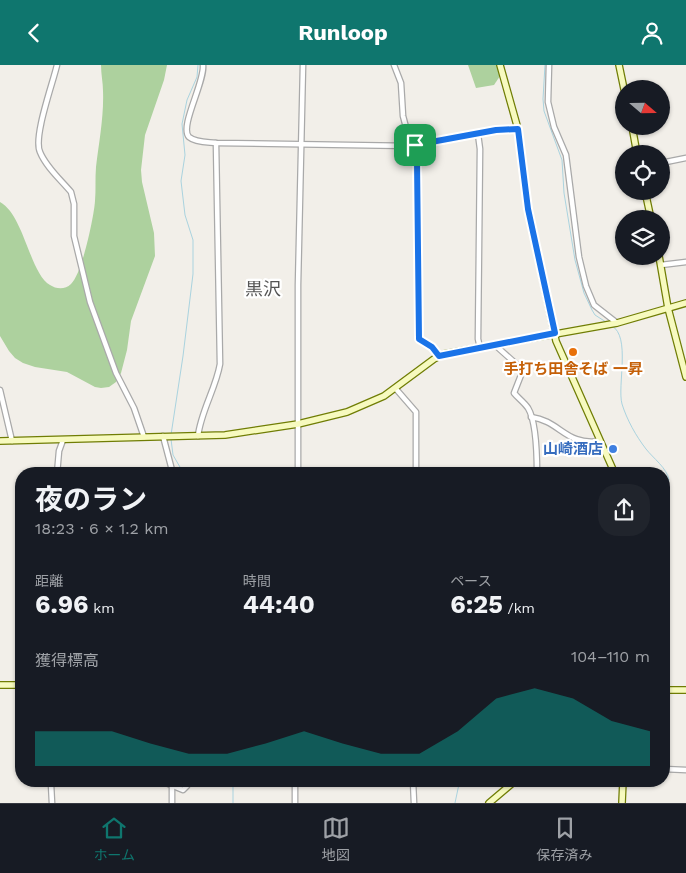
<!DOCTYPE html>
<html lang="ja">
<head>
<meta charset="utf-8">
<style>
  :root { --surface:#171b24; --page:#20242c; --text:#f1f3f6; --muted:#9ea1a6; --line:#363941; --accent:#0f766e }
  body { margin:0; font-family:"Work Sans","Noto Sans JP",sans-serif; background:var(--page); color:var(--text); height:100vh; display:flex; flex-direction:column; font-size:19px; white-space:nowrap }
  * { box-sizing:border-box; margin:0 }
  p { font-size:16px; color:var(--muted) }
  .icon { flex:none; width:28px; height:28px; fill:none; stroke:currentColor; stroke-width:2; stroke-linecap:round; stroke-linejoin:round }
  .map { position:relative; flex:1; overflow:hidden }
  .drawer { position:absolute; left:15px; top:402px; width:655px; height:320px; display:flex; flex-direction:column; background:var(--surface); border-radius:20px; box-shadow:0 1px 4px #0004 }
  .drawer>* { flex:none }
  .needle { width:32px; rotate:110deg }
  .controls { position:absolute; left:615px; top:15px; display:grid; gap:10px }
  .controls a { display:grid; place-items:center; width:55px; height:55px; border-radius:50%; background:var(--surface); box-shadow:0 1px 4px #0004; font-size:25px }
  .pin { position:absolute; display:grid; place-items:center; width:42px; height:42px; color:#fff; margin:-21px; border-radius:10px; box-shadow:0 2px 8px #0006 }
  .round { display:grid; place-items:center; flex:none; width:52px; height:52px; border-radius:20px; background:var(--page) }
  .overview { display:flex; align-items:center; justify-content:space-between; height:85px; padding:0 20px }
  h1 { font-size:28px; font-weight:700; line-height:38px }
  .figures { display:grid; grid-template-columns:repeat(3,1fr); gap:8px; height:85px; padding:5px 20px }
  .figures div { display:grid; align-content:center }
  .figures b { font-size:25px; font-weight:700 }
  .figures small { font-size:14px; font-weight:400 }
  .figures p { font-size:14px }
  .chart { height:140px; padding:10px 20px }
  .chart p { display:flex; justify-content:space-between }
  .chart svg { width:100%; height:90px; margin-top:5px; fill:var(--accent); opacity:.7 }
  header { display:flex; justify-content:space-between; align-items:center; height:65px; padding:0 20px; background:var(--accent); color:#fff; font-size:22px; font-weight:700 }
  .tabs { display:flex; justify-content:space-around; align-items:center; height:70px; border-top:1px solid var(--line); background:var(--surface); font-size:14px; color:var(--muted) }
  .tabs a { display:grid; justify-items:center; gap:2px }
  .tabs .current { color:var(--accent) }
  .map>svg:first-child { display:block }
</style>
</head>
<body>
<header><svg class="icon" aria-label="back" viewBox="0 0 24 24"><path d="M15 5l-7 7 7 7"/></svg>Runloop<svg class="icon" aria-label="person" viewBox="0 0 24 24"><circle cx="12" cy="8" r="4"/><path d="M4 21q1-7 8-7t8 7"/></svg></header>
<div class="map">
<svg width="686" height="738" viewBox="0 0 686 738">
  <rect width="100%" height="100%" fill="#f2efe9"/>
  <!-- forest -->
  <g fill="#add19e">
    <path d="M101,0H167L164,15L145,70L141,105L142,117L154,168L155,191L131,256L127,285L121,308L116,317L109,322L101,323L95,322L67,307L35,302L23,298L15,293L9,286L0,271V137C24,150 30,209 50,220C56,224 65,225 71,219C82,209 94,152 95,136C96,125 95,113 96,102C99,77 104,51 103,26C103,18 101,9 101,0Z"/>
    <polygon points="468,0 504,0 502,8 494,20 476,23"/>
  </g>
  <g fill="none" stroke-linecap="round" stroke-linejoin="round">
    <!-- stream -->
    <g stroke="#aad3df" stroke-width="1">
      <polyline points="545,0 543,34 544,46 562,95 564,128 575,195 584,228 592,245 595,250 606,257"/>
      <path d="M612,261C631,271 617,321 622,339C627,355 636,371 646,384C653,393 667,403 669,415L664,424"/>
      <polyline points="171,370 183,291 193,209 193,175 185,150 181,116 185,90 182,59 187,35 197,12 198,0"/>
      <polyline points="171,374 173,390 184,409"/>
      <polyline points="469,716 501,720 508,716"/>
      <polyline points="233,738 233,716"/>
      <polyline points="455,738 459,719 464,716"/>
    </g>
    <!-- street casing -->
    <g stroke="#a9a9a9" stroke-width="7">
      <g id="street">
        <path d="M57,0C53,18 33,72 40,87C46,102 61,115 71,127L74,139V171L90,237L116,308L134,343L144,372"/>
        <path d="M203,0C205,17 179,62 189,72C196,78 209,77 216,78L411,81L497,65L518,64"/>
        <polyline points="394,0 401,18 403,51 411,81"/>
        <polyline points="549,0 548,37 554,62 566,90 579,192 586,221 594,240 617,258"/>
        <polyline points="478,69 480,84 478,274 480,283"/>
        <polyline points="415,80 417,96 419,274 432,281 439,291"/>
        <polyline points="661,98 686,93"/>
        <polyline points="661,200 686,197"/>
        <path d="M495,280L523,305L514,328C518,333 524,337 528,343C536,356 537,393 537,409"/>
        <polyline points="396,324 416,347 416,409"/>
        <polyline points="0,325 12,376"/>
        <path d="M531,352C561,356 565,381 600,376"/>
        <polyline points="163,371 173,409"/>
        <path d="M198,371C201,346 216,323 220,299L216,78"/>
        <polyline points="57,409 59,386 63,375"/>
        <polyline points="298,409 298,220 303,0"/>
        <polyline points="664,704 686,705"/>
        <polyline points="42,716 51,719 56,716"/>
        <polyline points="161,716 183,725 187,721 188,716"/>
        <polyline points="413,716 414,738"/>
        <polyline points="51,719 52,738"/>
        <polyline points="172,738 172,722"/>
        <polyline points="295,738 295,716"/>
      </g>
    </g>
    <!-- secondary casing -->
    <g stroke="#707d05" stroke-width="8">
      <g id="secondary">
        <polyline points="500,0 518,64 528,144 556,276 615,409"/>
        <polyline points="619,0 624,24"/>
        <polyline points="632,61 637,89"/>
        <polyline points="645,126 651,154"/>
        <polyline points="659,191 668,243 686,312"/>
        <polyline points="0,376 225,370 298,359 347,347 384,331 434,294 444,289 617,258 686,238"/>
        <polyline points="0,620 21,620"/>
        <polyline points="664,625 686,625"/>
        <polyline points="489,738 515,716"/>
        <polyline points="622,738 623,716"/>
      </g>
    </g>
    <!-- street -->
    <use href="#street" stroke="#fff" stroke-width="4.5"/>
    <!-- secondary -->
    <use href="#secondary" stroke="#f7fabf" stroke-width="5.5"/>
  </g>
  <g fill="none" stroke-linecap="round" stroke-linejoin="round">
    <!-- route casing -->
    <g stroke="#fff" stroke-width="10">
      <polygon id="route" points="518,64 528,144 555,268 439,291 432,282 419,274 417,96 415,80 496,65"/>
    </g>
    <!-- route -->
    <use href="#route" stroke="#1a73e8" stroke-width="6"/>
  </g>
  <!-- markers -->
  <circle fill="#e8710a" stroke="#fff" stroke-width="2" cx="573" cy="287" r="5"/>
  <circle fill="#3f7fe0" stroke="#fff" stroke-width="2" cx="613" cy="384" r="5"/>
  <g text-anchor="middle" stroke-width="4.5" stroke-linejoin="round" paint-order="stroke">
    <!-- food labels -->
    <g font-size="15" font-weight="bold" fill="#c56008" stroke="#fff">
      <text x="573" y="309">手打ち田舎そば 一昇</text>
    </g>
    <!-- shop labels -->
    <g font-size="15" font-weight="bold" fill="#366cbe" stroke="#fff" text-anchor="end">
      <text x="603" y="389">山崎酒店</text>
    </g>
    <!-- quarter labels -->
    <g font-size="18" fill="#555" stroke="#fff">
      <text x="263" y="230">黒沢</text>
    </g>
  </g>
</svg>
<div class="controls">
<a><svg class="needle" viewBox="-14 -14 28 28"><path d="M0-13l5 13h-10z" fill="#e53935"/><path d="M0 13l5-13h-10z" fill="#9ea1a6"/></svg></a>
<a><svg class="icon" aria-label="locate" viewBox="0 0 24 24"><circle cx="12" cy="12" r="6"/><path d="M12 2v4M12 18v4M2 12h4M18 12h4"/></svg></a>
<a><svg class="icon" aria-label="layers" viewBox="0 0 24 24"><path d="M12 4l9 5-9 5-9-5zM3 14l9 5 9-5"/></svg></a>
</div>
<div class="pin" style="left:415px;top:80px;background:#1e9e55"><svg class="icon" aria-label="arrive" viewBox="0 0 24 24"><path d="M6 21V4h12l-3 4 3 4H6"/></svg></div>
<section class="drawer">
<div class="overview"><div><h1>夜のラン</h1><p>18:23 · 6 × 1.2 km</p></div><a class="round"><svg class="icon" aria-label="share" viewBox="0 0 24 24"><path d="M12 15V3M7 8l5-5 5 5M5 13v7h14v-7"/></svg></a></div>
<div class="figures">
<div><p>距離</p><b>6.96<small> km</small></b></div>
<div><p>時間</p><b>44:40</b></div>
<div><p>ペース</p><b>6:25<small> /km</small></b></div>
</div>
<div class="chart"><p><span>獲得標高</span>104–110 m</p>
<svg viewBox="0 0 160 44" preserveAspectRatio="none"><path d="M0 44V27L10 27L20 27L30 33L40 38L50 38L60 33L70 27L80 33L90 38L100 38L110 27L120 11L130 6L140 11L150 22L160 27V44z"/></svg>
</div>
</section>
</div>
<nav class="tabs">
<a class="current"><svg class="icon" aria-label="home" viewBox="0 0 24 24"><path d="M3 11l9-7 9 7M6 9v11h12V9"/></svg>ホーム</a>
<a><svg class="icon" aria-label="map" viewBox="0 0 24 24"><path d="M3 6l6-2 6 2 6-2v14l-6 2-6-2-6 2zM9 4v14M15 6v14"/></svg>地図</a>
<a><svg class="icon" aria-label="saved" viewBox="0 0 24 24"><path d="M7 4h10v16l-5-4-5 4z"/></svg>保存済み</a>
</nav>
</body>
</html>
